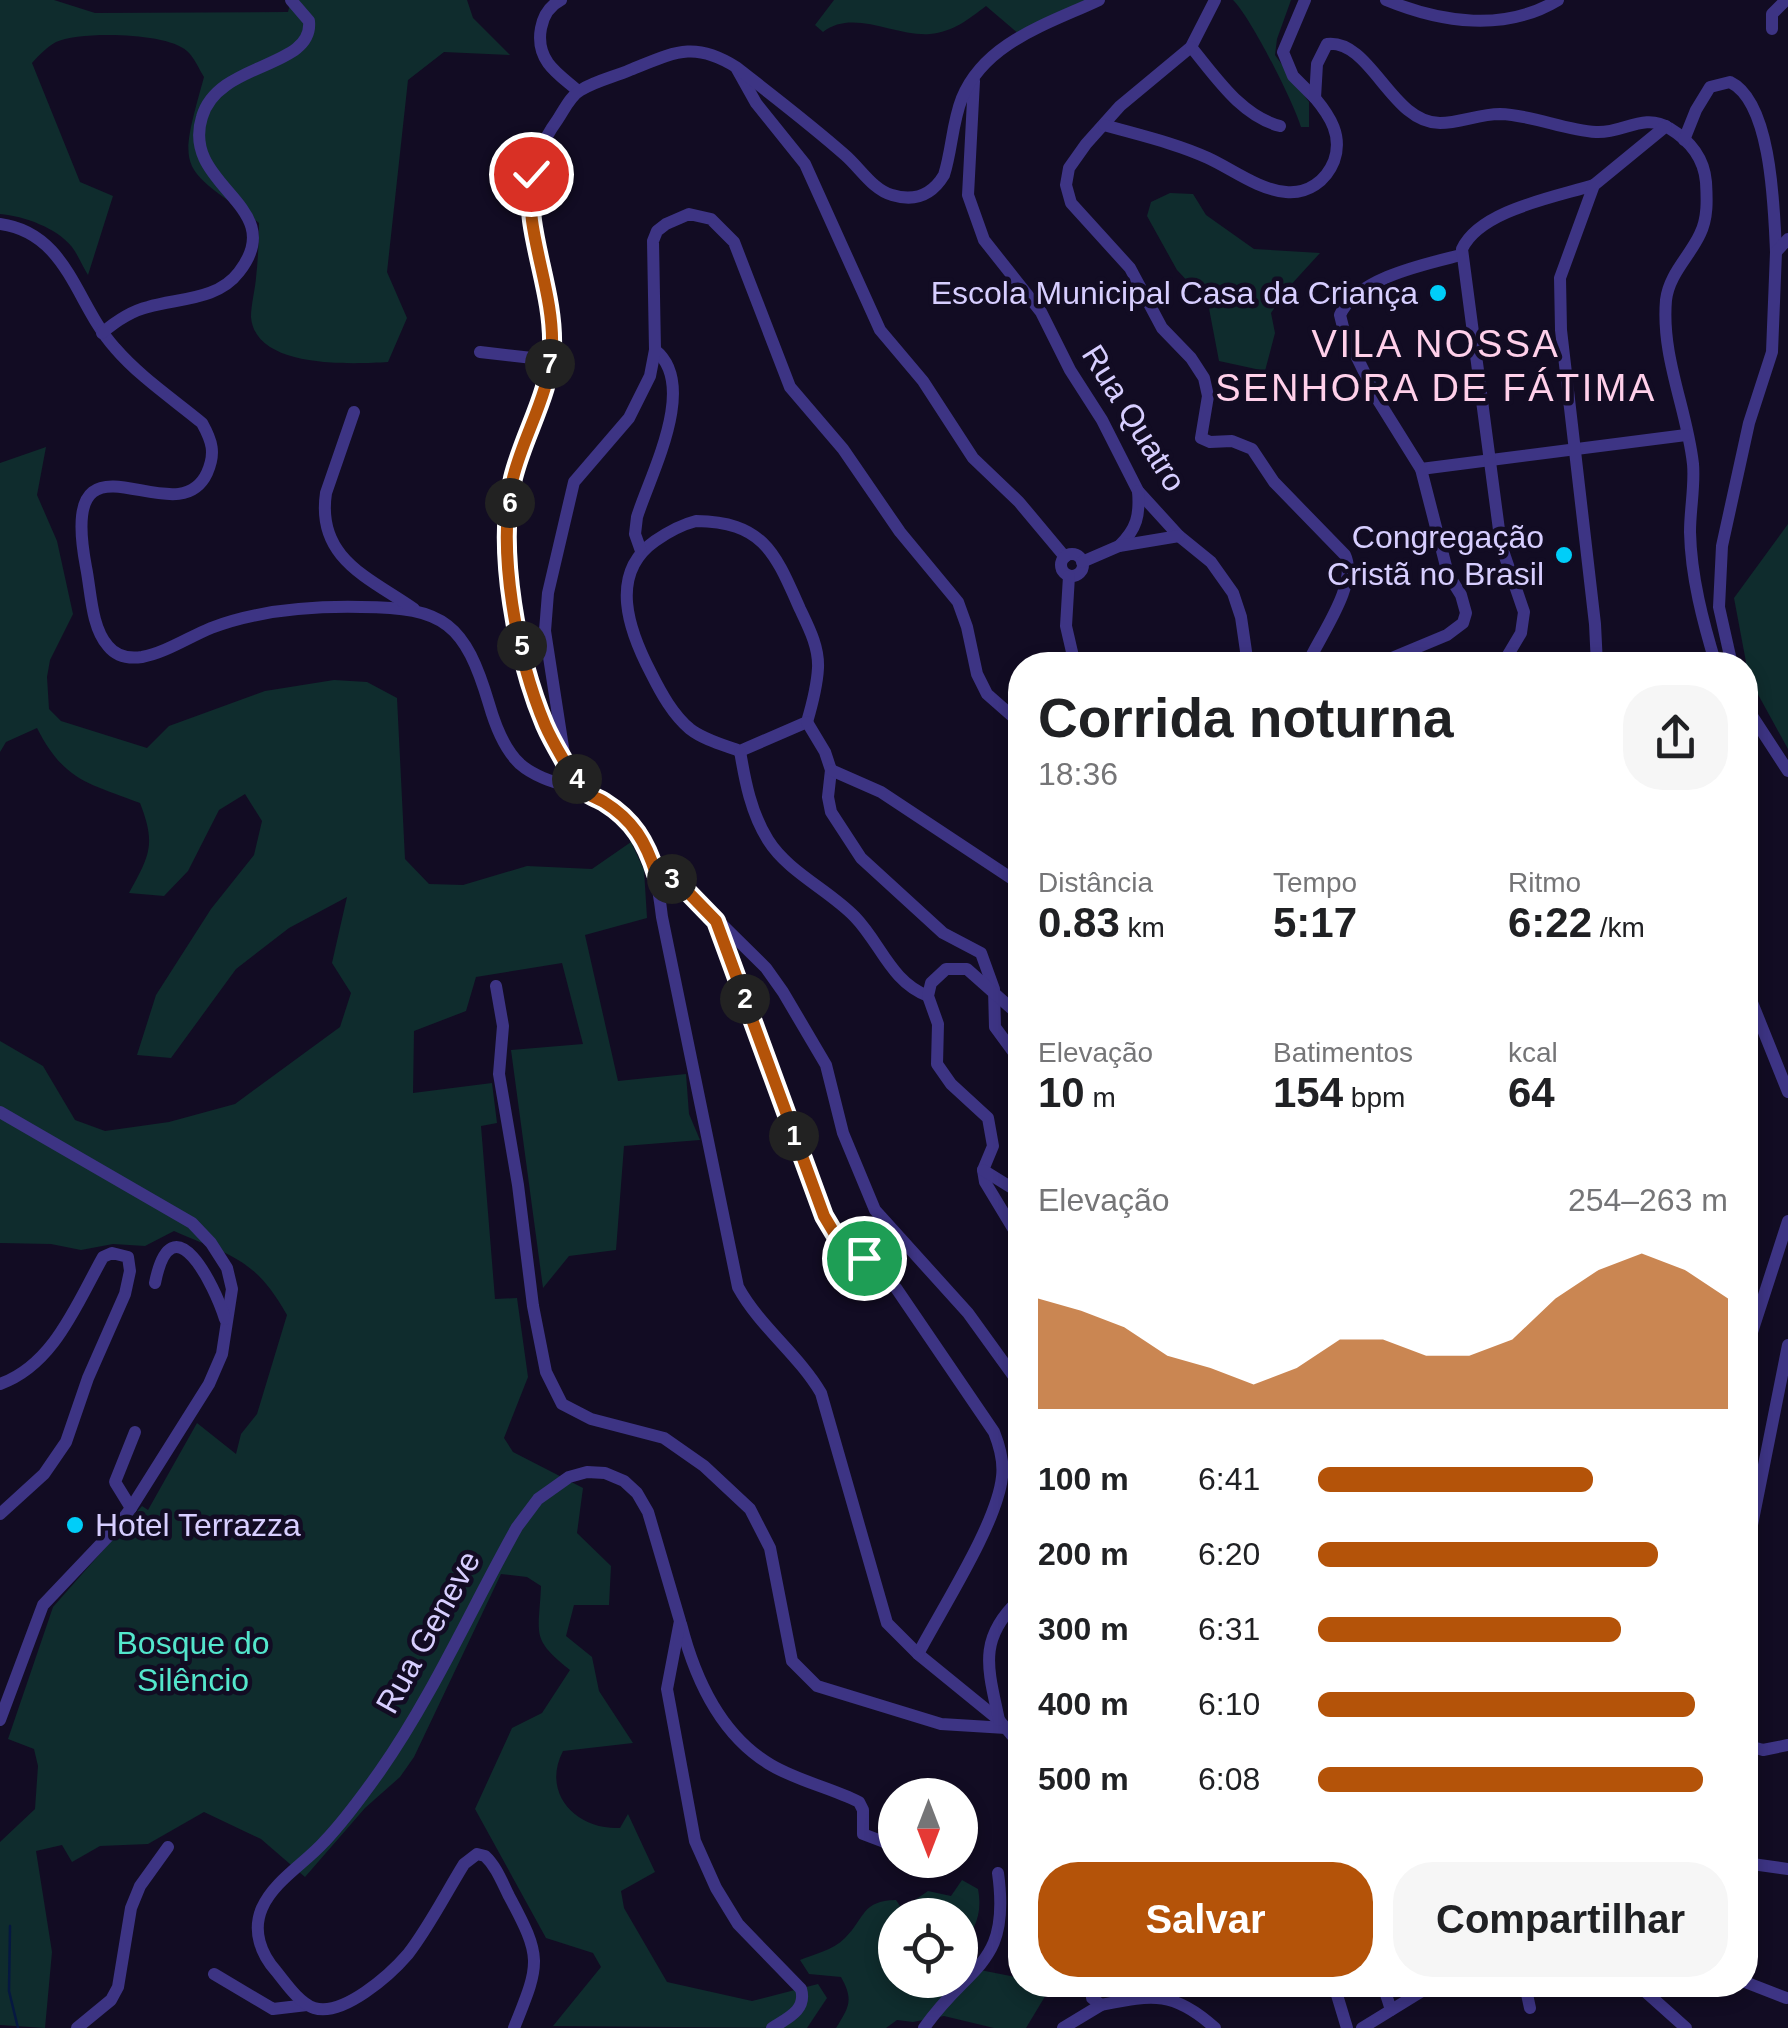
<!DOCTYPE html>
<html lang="pt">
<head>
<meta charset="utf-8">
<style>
  :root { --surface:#fff; --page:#f6f6f6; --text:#202124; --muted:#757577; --accent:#b45309 }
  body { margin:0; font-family:Arial,sans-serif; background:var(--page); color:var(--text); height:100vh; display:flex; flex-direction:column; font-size:38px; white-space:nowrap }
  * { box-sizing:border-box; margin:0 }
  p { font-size:32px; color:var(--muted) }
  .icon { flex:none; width:55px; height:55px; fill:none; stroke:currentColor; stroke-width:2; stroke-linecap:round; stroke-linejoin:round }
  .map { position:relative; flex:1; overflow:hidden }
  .drawer { position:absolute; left:1008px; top:652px; width:750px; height:1345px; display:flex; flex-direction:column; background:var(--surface); border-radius:40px; box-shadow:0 5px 15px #0003 }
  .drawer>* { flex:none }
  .needle { width:65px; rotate:180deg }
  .controls { position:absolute; left:878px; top:1778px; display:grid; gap:20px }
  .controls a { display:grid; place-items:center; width:100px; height:100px; border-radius:50%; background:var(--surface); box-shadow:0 5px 15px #0003; font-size:50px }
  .pin { position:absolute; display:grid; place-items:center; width:85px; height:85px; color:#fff; margin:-42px; border:5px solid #fff; border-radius:50%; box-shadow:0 2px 10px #0007 }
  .km { position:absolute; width:50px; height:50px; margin:-25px; border-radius:50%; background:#222; color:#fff; font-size:28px; line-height:50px; text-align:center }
  .round { display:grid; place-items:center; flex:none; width:105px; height:105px; border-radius:40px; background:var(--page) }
  .summary { display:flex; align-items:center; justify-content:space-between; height:170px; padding:0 30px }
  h1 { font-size:55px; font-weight:700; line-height:75px }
  .figures { display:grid; grid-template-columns:repeat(3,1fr); gap:15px; height:170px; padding:10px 30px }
  .figures div { display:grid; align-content:center }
  .figures b { font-size:42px; font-weight:700 }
  .figures small { font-size:28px; font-weight:400 }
  .figures p { font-size:28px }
  .chart { height:280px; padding:20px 30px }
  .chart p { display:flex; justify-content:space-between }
  .chart svg { width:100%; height:180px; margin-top:10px; fill:var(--accent); opacity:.7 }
  .action { display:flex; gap:20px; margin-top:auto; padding:20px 30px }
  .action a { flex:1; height:115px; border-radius:40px; background:var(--accent); color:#fff; font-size:40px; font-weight:700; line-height:115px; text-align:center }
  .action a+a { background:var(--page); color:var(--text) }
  ul { padding:0 30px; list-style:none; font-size:32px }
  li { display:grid; grid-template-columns:160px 120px 1fr; align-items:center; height:75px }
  li i { height:25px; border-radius:12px; background:var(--accent) }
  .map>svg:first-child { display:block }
</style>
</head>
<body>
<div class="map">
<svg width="1788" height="2028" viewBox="0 0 1788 2028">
  <rect width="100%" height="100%" fill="#120c23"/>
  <!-- green -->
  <g fill="#0f2c2d">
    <path d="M0,0H54L95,13L288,12L291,0H467L473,18L510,55L444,52L408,80L387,272L407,318L388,362C352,364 255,369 251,317C251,305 255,290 256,278C258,259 259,241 259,223C179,164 177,175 204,77C199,69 194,57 187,51C167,32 79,31 56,42C47,47 39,55 32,63L80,182L113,196L88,275C83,267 78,255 72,247C57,228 24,216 0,214Z"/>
    <path d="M834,0H1090L1019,34L986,6C969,19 953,32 930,34C896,37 853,8 823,32L815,25Z"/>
    <path d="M1233,0H1291L1277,39L1275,55L1309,102V127H1301C1294,103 1250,16 1233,0Z"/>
    <polygon points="1170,193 1193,194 1206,215 1254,249 1320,253 1288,288 1271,313 1275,333 1265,371 1219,361 1208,303 1177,270 1147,216 1151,202"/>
    <path d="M46,447L37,495L57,541L73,614L50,660L47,677L49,709L61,721L147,748L169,726L265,691L334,680L367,682L397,698L405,859L429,884L463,885L527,866L592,869L631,842L644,870L647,918L585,935L618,1081L686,1074L689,1114L700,1140L624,1146L616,1250L569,1256L543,1288L511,1050L583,1044L562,963L476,977L466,1011L414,1031L413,1093L492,1083L497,1123L481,1126L495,1299L517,1298L528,1377L504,1438L513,1452L583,1488L577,1533L611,1566L609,1605H574L566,1636L592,1657L599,1691L633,1743L563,1751C541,1793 576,1830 620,1828L628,1814L655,1872L621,1891L624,1908L667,1982L752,2001L818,1984L827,1998L807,2028L553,2026L601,1967L593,1953L546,1938L475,1809L512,1728L542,1713L570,1670C530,1638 539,1635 541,1586L527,1577L501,1574L414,1757L400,1777L365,1808L305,1877L261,1839L204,1812L148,1844L100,1846L72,1862L62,1845L36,1851L52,1952L45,2028L0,2025V1842L35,1809L38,1766L34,1749L8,1739L53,1607L142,1506L148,1510L197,1423L236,1454L241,1434L257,1414L287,1315C255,1258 231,1256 174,1231L145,1246L113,1244L81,1250L51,1244L0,1243V1041L43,1066L75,1120L105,1131L169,1122L235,1104L340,1027L351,993L332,963L347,897L289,928L236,969L171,1058L137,1055L156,995L211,909L254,855L262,821L245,794L219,810L188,871L164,896L129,893C150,855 156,844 140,803C88,783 64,781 37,728L6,742L0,752V463Z"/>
    <polygon points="1788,524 1788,749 1749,678 1734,598"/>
    <path d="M962,1880L978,1889C983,1916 974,1929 960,1951V1915H895V1980H960V1953L965,1967L1020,1978V1985L1050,1988L1026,2028H994L944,2016L913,2022L897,2020L886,2028H836C849,2007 854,2000 841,1977L809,1974L800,1960C815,1954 833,1950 845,1938C866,1917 861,1901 896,1900L902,1909L928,1891L951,1896Z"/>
  </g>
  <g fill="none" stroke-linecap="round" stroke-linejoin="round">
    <!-- stream -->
    <polyline stroke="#061841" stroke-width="2.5" points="10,1926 9,1991 18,2028"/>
    <!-- minor -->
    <g stroke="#3d3484" stroke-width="12">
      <path d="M561,0C539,11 534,43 548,63C556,74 568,82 578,91"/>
      <path d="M1215,0L1191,47L1120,106L1086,144L1069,168L1066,185L1071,203L1130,268L1162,328L1191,358L1204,378L1208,396L1201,438L1210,442L1232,441L1252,449L1274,482L1345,555C1359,584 1319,637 1307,665"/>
      <polyline points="1305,0 1283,52 1293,76 1315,98"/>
      <path d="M1386,0C1442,23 1505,32 1558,0"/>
      <polyline points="1772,29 1772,14 1786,0"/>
      <path d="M1191,47C1216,77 1241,116 1280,126"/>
      <polyline points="737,69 756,103 805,164 880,330 923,381 973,458 1019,502 1065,557"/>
      <polyline points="974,81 968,195 984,240 1041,312 1070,370 1102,420 1138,491 1179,536 1211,562 1233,593 1241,617 1248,665"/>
      <path d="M1104,125C1139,135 1175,143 1208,158C1232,169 1259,190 1286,192C1308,194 1326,181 1334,161C1343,136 1330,116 1315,98L1317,64L1327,44C1371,39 1391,123 1440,123C1460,123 1479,114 1500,114C1533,115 1564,130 1596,132C1622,134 1644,112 1669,128C1689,140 1704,158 1706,182C1707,199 1708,218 1700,234C1690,256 1669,274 1666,300C1661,357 1687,409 1693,464C1695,486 1690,509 1690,532C1691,577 1703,622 1716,665"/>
      <path d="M1684,140L1696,110L1710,87L1730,82C1772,102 1774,210 1776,252"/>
      <path d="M0,224C68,233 76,305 115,348C140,377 173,399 202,423C212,441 216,453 207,473C176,540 57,413 86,567C91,591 91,627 108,646C116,656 128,659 142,657C165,653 189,637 211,628C258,610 311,606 361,607C445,607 465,624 489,704C495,725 504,749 520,764C537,779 562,784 582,791C644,813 655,859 662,917L738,1287C760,1327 798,1354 821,1393L887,1623L918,1654L999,1720L1020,1745"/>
      <path d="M102,333C115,322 131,311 148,307C179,298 218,300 239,272C291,205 180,187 202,117C218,61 314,69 309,21L291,0"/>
      <polyline points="480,352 550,360"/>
      <path d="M354,412L326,493C316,559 370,578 414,609"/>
      <polyline points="1421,469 1686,435"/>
      <path d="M696,521C764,522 775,553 800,609C809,628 819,647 818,668C817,687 812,705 807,722L740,751C724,745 704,740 690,729C673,715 661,693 651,673C629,631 608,574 655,541C668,532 680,525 696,521Z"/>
      <path d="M1119,546C1137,529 1140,515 1138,491"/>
      <path d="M641,551L635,534L637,517C650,475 699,385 655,350"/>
      <circle cx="1072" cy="565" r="11"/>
      <polyline points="1082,562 1119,546 1179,536"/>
      <polyline points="1069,576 1066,626 1075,665"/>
      <path d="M1375,665L1447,635L1463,623L1466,613L1461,595L1448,574L1421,469L1378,400L1344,331L1340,315C1356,278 1426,264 1461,255"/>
      <path d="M1502,665L1521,633L1524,612L1501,545L1462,249C1480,210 1556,197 1594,185"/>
      <polyline points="1597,665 1595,624 1561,330 1560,278 1594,185 1666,126"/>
      <polyline points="1732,665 1719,607 1722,546 1749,423 1772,352 1776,252 1788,239"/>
      <polyline points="1745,705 1788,771"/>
      <polyline points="807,722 825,752 831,770 828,797 831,812 861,858 943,933 981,953 994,989 995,1027 1020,1061"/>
      <path d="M740,751C745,781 751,813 768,840C788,872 829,890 855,917C881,944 891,982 928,996"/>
      <polyline points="564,754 545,631 548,593 574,482 629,418 650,376 655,350 653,241 657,231 666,224 689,214 711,219 734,242 790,387 843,449 900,532 958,602 967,627 977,674 987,694 1020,723"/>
      <polyline points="831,770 881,792 1020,884"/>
      <path d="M585,792C573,771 556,750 546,727C516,660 497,556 512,483C522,438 548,400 551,353C558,262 494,208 558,119C564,110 571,95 581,90C595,81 614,77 630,70C673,53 693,40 736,67C773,96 810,124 845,155C860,168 873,190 892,195C915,202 932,195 944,175C952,150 952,123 962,98C985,42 1048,24 1099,0"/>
      <polyline points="656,874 674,880 689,892 766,968 783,992 826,1065 843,1133 875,1210 968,1313 1020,1385"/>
      <path d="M716,921L824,1216L847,1247L896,1288L994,1432C1000,1447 1004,1461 1002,1477C997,1524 941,1610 918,1654"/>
      <polyline points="1745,985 1788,1092"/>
      <polyline points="496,986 503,1026 499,1074 518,1185 533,1306 546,1372 562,1404 591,1419 664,1438 704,1466 750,1509 770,1548 792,1661 817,1686 941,1724 1006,1728"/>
      <polyline points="1020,1016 967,969 946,969 931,983 928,996 938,1024 937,1064 951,1084 988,1118 993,1146 983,1170 985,1182 1020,1240"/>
      <polyline points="0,1112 192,1223 211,1243 227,1268 232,1289 222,1354 209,1384 131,1508 116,1528 43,1605 0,1720"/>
      <polyline points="983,1170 1020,1193"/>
      <path d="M155,1283C172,1198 215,1286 225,1319"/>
      <polyline points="1745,1354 1788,1221"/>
      <path d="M0,1384C54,1365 77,1303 103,1257L112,1253L128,1257L130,1271L125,1294L88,1378L66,1442L44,1474L0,1514"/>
      <polyline points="131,1508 115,1482 135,1432"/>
      <polyline points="1745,1560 1788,1345"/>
      <path d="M681,1624C695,1679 720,1735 771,1765C798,1781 831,1788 859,1802L863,1810V1834L892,1845"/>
      <path d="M999,1720C988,1668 977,1639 1020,1599"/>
      <polyline points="1745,1745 1763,1750 1788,1745"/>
      <polyline points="1745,1863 1788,1869"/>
      <polyline points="214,1974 273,2009 307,2005"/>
      <polyline points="1745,1982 1786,1998"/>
      <path d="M1093,1985L1092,1998L1101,2005C1152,1995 1173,1990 1215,2028"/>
      <polyline points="1334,1985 1347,2028"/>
      <polyline points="1383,1985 1391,2010"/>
      <polyline points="1525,1985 1530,2008"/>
      <polyline points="1638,1985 1686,2028"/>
      <polyline points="1115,1986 1139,1996"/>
      <polyline points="77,2028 111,2000 118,1987 131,1908 140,1886 168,1847"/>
      <path d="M514,2028C540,1963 543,1959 509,1896C502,1882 496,1866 485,1856L477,1854L464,1864C446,1893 429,1927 408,1954C390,1975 343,2017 314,2008C299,2003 285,1982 276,1971C261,1954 252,1931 262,1908C274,1881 304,1864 324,1842C344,1821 363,1795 380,1771C433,1695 472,1607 517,1527L538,1499L569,1477L587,1472L605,1473L624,1481L637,1493L648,1512L680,1621L667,1689L695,1841L716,1888L738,1924L801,1989C807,2010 788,2018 772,2028"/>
      <path d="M924,2028C969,1963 1011,1967 998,1873"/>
      <polyline points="1063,2028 1101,2005"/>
      <polyline points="1362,2028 1432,1985"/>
    </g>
  </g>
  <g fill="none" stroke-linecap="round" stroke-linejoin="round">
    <!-- route casing -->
    <g stroke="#fff" stroke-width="20">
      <path id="route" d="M531,174C524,233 554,288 552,347C550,395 524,433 513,478C496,550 517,658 545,725C551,739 574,780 584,791C589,796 598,798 604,802C633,820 646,842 656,874L682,886L716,921L824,1216L836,1236L864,1258"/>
    </g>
    <!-- route -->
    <use href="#route" stroke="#b45309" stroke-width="12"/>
  </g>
  <!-- markers -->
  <g fill="#00cef9" stroke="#120c23" stroke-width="4">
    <circle cx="1438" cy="293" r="10"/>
    <circle cx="1564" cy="555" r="10"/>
    <circle cx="75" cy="1525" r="10"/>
  </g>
  <g text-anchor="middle" stroke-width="9" stroke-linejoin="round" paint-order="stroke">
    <!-- poi labels -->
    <g font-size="32" fill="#d7ceff" stroke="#120c23" text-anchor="end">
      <text x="1418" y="304">Escola Municipal Casa da Criança</text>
      <text x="1544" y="548">Congregação<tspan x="1544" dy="37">Cristã no Brasil</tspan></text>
      <text x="95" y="1536" text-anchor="start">Hotel Terrazza</text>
    </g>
    <!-- street labels -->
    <g font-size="32" fill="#d7ceff" stroke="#120c23">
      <text transform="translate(1134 418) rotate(58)" y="11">Rua Quatro</text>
      <text transform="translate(428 1632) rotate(-61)" y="11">Rua Geneve</text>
    </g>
    <!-- park labels -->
    <g font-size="32" fill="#53e6cc" stroke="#120c23">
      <text x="193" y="1654">Bosque do<tspan x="193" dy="37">Silêncio</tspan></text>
    </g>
    <!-- quarter labels -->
    <g font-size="38" letter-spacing="2.5" fill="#ffd0ea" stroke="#120c23">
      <text x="1436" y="357">VILA NOSSA<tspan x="1436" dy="44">SENHORA DE FÁTIMA</tspan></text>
    </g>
  </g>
</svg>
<div class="controls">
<a><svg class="needle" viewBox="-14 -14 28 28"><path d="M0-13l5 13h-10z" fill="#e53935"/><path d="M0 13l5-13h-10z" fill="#757577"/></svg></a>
<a><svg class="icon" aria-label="locate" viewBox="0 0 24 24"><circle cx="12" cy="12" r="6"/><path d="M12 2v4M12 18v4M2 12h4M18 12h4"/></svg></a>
</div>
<div class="pin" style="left:864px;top:1258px;background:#1e9e55"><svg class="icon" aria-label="arrive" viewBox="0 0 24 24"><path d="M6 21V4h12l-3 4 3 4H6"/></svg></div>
<div class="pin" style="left:531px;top:174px;background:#d93025"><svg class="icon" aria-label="check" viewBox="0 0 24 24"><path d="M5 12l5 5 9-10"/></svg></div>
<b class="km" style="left:794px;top:1136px">1</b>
<b class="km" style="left:745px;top:999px">2</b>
<b class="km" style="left:672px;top:879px">3</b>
<b class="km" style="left:577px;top:779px">4</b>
<b class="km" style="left:522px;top:646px">5</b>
<b class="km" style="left:510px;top:503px">6</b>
<b class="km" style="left:550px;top:364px">7</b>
<section class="drawer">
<div class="summary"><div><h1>Corrida noturna</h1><p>18:36</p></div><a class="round"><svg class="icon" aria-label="share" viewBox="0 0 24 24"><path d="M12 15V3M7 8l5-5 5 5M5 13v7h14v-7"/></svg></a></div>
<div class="figures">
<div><p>Distância</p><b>0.83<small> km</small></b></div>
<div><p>Tempo</p><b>5:17</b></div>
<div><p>Ritmo</p><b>6:22<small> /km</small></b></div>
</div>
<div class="figures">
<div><p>Elevação</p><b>10<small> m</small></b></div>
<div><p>Batimentos</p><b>154<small> bpm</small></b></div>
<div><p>kcal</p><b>64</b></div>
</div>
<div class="chart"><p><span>Elevação</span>254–263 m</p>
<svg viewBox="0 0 160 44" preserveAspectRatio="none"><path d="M0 44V17L10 20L20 24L30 31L40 34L50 38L60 34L70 27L80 27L90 31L100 31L110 27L120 17L130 10L140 6L150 10L160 17V44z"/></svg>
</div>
<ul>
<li><b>100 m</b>6:41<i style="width:67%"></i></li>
<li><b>200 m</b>6:20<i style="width:83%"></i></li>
<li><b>300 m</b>6:31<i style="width:74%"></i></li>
<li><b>400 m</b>6:10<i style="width:92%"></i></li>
<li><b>500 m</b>6:08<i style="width:94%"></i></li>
</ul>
<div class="action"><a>Salvar</a><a>Compartilhar</a></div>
</section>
</div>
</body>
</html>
